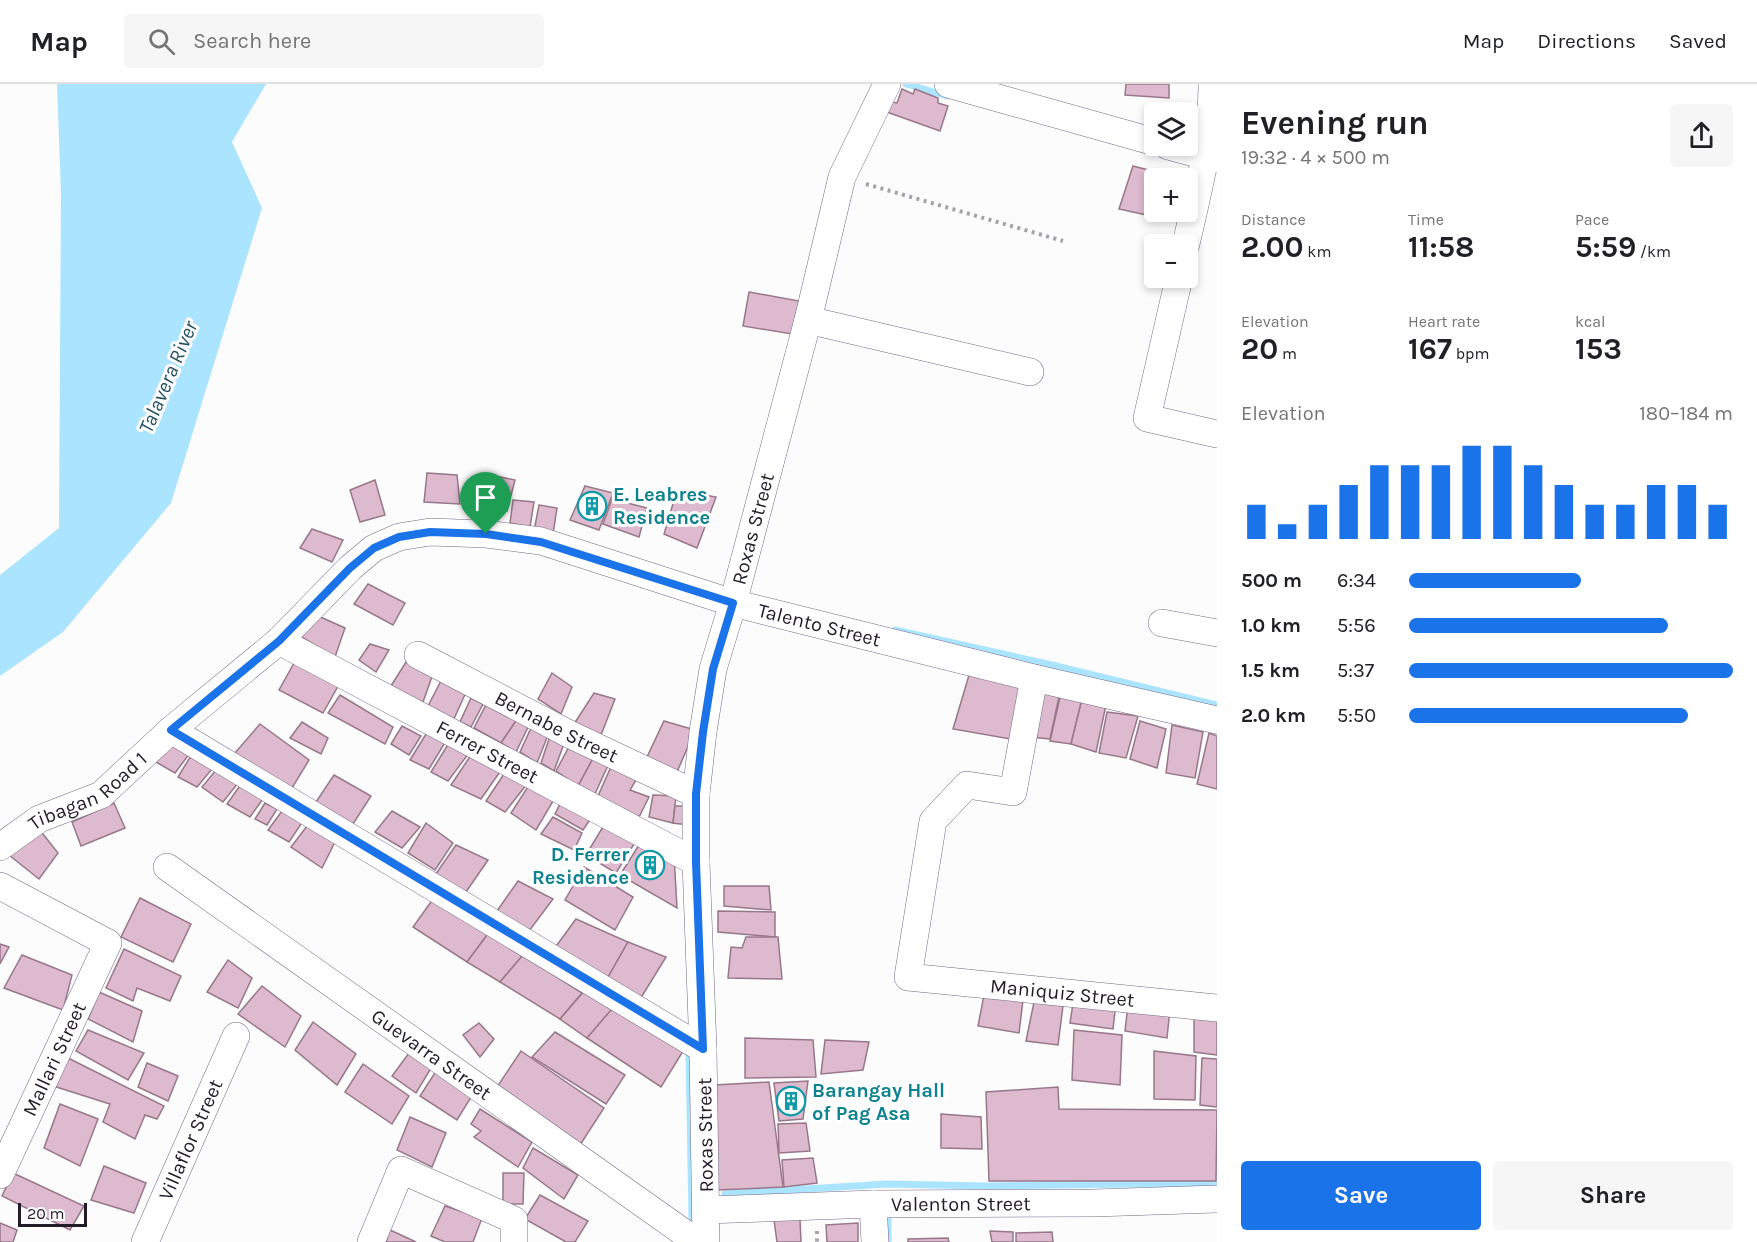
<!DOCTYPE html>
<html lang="en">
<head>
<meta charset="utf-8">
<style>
  :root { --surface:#fff; --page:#f6f6f6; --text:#202124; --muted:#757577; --line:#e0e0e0; --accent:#1a73e8 }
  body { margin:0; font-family:Karla,sans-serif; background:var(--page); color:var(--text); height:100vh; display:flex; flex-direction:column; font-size:22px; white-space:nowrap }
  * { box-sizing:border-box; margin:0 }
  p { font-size:20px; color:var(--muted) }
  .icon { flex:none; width:33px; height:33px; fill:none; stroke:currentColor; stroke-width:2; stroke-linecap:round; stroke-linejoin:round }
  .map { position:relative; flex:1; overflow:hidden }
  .sheet { display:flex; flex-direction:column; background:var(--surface); width:540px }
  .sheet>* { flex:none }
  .buttons { position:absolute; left:1144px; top:18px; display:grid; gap:12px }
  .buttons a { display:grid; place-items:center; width:54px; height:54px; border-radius:6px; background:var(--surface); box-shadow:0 3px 9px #0003; font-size:30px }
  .scale { position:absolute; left:18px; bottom:15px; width:69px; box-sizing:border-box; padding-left:6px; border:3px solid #211c28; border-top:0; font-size:16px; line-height:21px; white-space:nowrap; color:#211c28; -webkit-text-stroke:4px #fff; paint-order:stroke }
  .pin { position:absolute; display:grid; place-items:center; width:51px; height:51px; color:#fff; margin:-62px -26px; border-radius:50% 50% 50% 0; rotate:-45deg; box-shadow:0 0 6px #0007 }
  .pin .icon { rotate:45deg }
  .round { display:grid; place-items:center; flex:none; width:63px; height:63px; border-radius:6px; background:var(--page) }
  .head { display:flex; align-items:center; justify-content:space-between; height:102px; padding:0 24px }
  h1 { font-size:33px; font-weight:700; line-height:45px }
  .metrics { display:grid; grid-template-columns:repeat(3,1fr); gap:9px; height:102px; padding:6px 24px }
  .metrics div { display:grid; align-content:center }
  .metrics b { font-size:30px; font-weight:700 }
  .metrics small { font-size:16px; font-weight:400 }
  .metrics p { font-size:16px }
  .chart { height:168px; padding:12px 24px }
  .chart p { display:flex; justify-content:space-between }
  .chart svg { width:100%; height:108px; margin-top:6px; stroke:var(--accent); stroke-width:6 }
  .button { display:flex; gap:12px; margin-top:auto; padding:12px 24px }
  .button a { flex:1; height:69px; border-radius:6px; background:var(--accent); color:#fff; font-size:24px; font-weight:700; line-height:69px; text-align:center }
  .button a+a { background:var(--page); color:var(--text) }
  ul { padding:0 24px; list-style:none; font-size:20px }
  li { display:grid; grid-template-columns:96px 72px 1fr; align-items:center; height:45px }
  li i { height:15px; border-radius:8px; background:var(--accent) }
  header { display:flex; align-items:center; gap:36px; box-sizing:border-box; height:84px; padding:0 30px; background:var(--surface); border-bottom:2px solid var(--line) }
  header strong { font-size:28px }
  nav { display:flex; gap:33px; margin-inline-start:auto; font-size:21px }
  .search { width:420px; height:54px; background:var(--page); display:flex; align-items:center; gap:15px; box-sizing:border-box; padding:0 21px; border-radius:6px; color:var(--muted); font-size:22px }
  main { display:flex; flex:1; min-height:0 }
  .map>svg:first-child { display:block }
</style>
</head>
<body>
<header>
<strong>Map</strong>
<div class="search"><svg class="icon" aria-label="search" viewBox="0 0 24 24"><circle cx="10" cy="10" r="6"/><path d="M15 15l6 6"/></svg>Search here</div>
<nav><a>Map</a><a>Directions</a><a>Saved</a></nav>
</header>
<main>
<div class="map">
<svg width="1217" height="1158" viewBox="0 0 1217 1158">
  <rect width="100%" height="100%" fill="#fcfcfc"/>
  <!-- water -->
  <polygon fill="#aae4fe" points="57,0 266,0 232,58 262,124 171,419 63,548 0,592 0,491 59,444 61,109"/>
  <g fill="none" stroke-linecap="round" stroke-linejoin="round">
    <!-- stream -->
    <g stroke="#aae4fe" stroke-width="7">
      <polyline points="906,0 947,12"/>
      <polyline points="895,546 1052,581 1217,621"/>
      <polyline points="689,968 692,1134"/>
      <polyline points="725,1110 887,1100 987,1102 1217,1099"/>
      <polyline points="888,1126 888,1158"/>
    </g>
  </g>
  <!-- building -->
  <g fill="#debace" stroke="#987789" stroke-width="1.5">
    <polygon points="1126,0 1169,0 1169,14 1125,11"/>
    <polygon points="902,5 913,10 915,5 938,14 938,19 948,22 940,47 884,27 887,17 897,19"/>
    <polygon points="1133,82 1180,94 1155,94 1155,128 1175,128 1174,137 1119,125"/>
    <polygon points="749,208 799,217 792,250 743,242"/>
    <polygon points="427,389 457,391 460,420 424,418"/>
    <polygon points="491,391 515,396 507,427 479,420"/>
    <polygon points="375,396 385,431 360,438 350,406"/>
    <polygon points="585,402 613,409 599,446 570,436"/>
    <polygon points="677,406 716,413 697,464 664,450"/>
    <polygon points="612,415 647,424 639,453 603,440"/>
    <polygon points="513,416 534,418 530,443 510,439"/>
    <polygon points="539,421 557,424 553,450 534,447"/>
    <polygon points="312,445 343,456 332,478 300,464"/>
    <polygon points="368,500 405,519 393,541 354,520"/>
    <polygon points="316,531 345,544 335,573 298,551"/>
    <polygon points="370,560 389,566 376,588 359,576"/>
    <polygon points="298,572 342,595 323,629 279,606"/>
    <polygon points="408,575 434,587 423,618 389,605"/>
    <polygon points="552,589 572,603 561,630 538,615"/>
    <polygon points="969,591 1028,602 1016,656 953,645"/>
    <polygon points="442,595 467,606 453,637 427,624"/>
    <polygon points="1040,604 1060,608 1050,655 1030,653"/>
    <polygon points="594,609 615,615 601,651 574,640"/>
    <polygon points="340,611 393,643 385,660 328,629"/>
    <polygon points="1060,613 1082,615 1071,660 1050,657"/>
    <polygon points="471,614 483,620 471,643 460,638"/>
    <polygon points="489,615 520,631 501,659 474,644"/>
    <polygon points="1082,615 1106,621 1096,668 1071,660"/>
    <polygon points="1107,628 1138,632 1126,674 1099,669"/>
    <polygon points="520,631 531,637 516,668 501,659"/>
    <polygon points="664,637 695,646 677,688 647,673"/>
    <polygon points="1140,637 1166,645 1157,684 1130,675"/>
    <polygon points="302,638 328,654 321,670 290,654"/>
    <polygon points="260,640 309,676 289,709 234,670"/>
    <polygon points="1172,641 1203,648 1195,694 1166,689"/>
    <polygon points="402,642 421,652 409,671 391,660"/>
    <polygon points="431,642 449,652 429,685 410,676"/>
    <polygon points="531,644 548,651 537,679 520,668"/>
    <polygon points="552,646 566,654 554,687 541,679"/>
    <polygon points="1209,649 1217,652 1217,705 1197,700"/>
    <polygon points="177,654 193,665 175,689 156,678"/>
    <polygon points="452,654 472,665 448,697 431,688"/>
    <polygon points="571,659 595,671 578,702 556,687"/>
    <polygon points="195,665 217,679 197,703 178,693"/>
    <polygon points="475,665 504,682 481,715 451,701"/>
    <polygon points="596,669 610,677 594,712 578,702"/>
    <polygon points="614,676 640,689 630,706 649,713 639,733 598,712"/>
    <polygon points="221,680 242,694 223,718 202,703"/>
    <polygon points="506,687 530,696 505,728 486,717"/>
    <polygon points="334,691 371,712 353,740 316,718"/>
    <polygon points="244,696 267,709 250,733 227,720"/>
    <polygon points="531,698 556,712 536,746 511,729"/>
    <polygon points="653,711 676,712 673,739 649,733"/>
    <polygon points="563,714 593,731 583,746 555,730"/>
    <polygon points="114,719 125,744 81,762 72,738"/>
    <polygon points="265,719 277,725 267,741 255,735"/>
    <polygon points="675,722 688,722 688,741 673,739"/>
    <polygon points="285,723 305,734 289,758 268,746"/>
    <polygon points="392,727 420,743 402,764 375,748"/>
    <polygon points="553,733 582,749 574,766 541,750"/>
    <polygon points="607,736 639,752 616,789 586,771"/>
    <polygon points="310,738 337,754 322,784 291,763"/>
    <polygon points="426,739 453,759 435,786 408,769"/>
    <polygon points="39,745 58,769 39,795 9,771"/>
    <polygon points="644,753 674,771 677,824 620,791"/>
    <polygon points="456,761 488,776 466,808 435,791"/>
    <polygon points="584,783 633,813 615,846 565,816"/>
    <polygon points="518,797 553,815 529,847 497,827"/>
    <polygon points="724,802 769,802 771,826 724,822"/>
    <polygon points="140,814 191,840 173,878 121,853"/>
    <polygon points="433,815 490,847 467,878 413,843"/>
    <polygon points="718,827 775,828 775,853 718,848"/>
    <polygon points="576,835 628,858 607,895 554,865"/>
    <polygon points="490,847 523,871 500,898 467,878"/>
    <polygon points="746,853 778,853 782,895 728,894 731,863 742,864"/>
    <polygon points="628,858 666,873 639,917 607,895"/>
    <polygon points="0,860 9,863 0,880"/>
    <polygon points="124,865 181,892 170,917 137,904 133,917 106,904"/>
    <polygon points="22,871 72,891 63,926 4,904"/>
    <polygon points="523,871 582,909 560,935 500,898"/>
    <polygon points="228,876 252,894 238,924 207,908"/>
    <polygon points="262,902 301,932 285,963 238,930"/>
    <polygon points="585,906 614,923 587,954 560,935"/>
    <polygon points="99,908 142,927 133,958 88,935"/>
    <polygon points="984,911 1023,916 1019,949 978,942"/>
    <polygon points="1074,913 1116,919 1113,945 1070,939"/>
    <polygon points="1034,918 1063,922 1058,961 1026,957"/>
    <polygon points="617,919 685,964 661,1003 587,954"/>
    <polygon points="1128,921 1170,924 1167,954 1125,947"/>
    <polygon points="1194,929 1217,930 1217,971 1194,968"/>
    <polygon points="313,938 356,970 337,1001 295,966"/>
    <polygon points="479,939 494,955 480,973 463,951"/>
    <polygon points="88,946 144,969 128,996 76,967"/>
    <polygon points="1074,946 1122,951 1120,1001 1072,996"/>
    <polygon points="555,948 625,991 606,1020 532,973"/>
    <polygon points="745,954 813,956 816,993 745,994"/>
    <polygon points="825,956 869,958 863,986 821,990"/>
    <polygon points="412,965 433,981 416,1009 392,992"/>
    <polygon points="521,967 604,1024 580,1061 495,1006"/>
    <polygon points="1154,967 1196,972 1195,1016 1154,1015"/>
    <polygon points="66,973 164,1022 157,1035 145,1031 135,1055 103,1038 110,1020 50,1001"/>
    <polygon points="1202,974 1217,975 1217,1023 1200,1021"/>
    <polygon points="147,979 178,992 168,1017 138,1003"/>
    <polygon points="363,980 409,1012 392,1040 345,1008"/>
    <polygon points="438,984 473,1010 457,1036 420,1012"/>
    <polygon points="808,997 803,1035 779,1037 774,999"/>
    <polygon points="769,998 783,1103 718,1106 715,1001"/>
    <polygon points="1058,1003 1059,1025 1217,1026 1216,1097 989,1097 986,1008"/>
    <polygon points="60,1020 98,1035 80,1082 44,1064"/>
    <polygon points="480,1025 532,1058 518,1083 474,1053 481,1047 471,1040"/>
    <polygon points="941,1030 981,1033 982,1065 941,1064"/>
    <polygon points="410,1033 446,1049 432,1083 397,1066"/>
    <polygon points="806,1039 810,1067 779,1069 778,1040"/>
    <polygon points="533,1064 578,1091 564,1115 523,1084"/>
    <polygon points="813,1074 817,1099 784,1103 782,1076"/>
    <polygon points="104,1082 146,1099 134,1129 91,1116"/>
    <polygon points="13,1089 84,1122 70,1146 2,1112"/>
    <polygon points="503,1089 524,1089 523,1120 503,1120"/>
    <polygon points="540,1111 588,1137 575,1158 566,1158 525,1135"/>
    <polygon points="445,1122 482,1134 473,1158 445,1158 431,1152"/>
    <polygon points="800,1135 801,1158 777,1158 774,1136"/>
    <polygon points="0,1139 17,1146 13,1158 0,1158"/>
    <polygon points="858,1139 858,1158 827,1158 826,1141"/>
    <polygon points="390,1146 416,1158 386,1158"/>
    <polygon points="990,1147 1013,1148 1013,1158 992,1158"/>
    <polygon points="1052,1148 1053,1158 1016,1158 1016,1149"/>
    <polygon points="948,1154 949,1158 908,1158 908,1155"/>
  </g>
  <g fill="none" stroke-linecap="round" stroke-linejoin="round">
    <!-- minor casing -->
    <g stroke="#756886" stroke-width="28">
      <g id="minor">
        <polyline points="948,0 1155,58"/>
        <polyline points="1168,62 1217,75"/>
        <path d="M1186,160C1198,107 1212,55 1212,0"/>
        <polyline points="1179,194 1147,334 1217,350"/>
        <polyline points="808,236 1030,288"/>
        <polyline points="1162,539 1217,549"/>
        <path id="s1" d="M279,557L696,778"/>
        <path id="s2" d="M418,571L571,651L696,710"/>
        <path id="s3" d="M1034,594L1013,708L967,701L933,737L908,893L1217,924"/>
        <polyline points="171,646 703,965"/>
        <path id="s4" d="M0,763L39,735L101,711L171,646L279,557L350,484L374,464L399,453L430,448L486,450L541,457L733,519L1034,594L1217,636"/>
        <path id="s5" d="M167,783L697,1158"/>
        <polyline points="0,802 108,859 0,1091"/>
        <polyline points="873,1120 875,1158"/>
        <path id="s6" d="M706,1126L873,1120L1094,1119L1217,1115"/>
        <path id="s7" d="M145,1158L236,952"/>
        <polyline points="371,1158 401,1086 514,1136 514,1158"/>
        <path id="s8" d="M706,1158L703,965L696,778V710L703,648L713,585L733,519L808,236L842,93L887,0"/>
      </g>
    </g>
    <!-- path -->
    <g stroke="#a4a2a7" stroke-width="4" stroke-dasharray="3 4.5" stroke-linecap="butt">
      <polyline points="866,100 1063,157"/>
      <polyline points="817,1147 817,1158"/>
    </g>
    <!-- minor -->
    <use href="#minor" stroke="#fff" stroke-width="27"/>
  </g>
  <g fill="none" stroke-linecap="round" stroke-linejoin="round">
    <!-- route casing -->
    <g stroke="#fff" stroke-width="12">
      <polygon id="route" points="430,448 486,450 541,458 733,519 713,585 703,648 696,710 696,778 703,965 171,646 279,557 350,484 374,464 399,453"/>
    </g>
    <!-- route -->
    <use href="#route" stroke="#1a73e8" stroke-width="8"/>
  </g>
  <!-- icons -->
  <defs>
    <g id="building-ring" transform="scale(1.5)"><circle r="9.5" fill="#fff" stroke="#0f9aa8" stroke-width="1.5"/><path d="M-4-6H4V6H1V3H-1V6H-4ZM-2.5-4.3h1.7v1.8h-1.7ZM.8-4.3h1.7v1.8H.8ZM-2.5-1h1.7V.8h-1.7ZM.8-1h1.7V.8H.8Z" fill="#0f9aa8"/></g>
  </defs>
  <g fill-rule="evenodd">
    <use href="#building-ring" x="592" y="422"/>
    <use href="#building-ring" x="650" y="781"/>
    <use href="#building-ring" x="791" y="1017"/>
  </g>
  <g text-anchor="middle" stroke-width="6" stroke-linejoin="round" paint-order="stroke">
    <!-- culture labels -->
    <g font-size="20" font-weight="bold" fill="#0d838f" stroke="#fff" text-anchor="start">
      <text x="613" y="417">E. Leabres<tspan x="613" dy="23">Residence</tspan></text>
      <text x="629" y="777" text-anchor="end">D. Ferrer<tspan x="629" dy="23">Residence</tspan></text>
      <text x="812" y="1013">Barangay Hall<tspan x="812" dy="23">of Pag Asa</tspan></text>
    </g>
    <!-- street labels -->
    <g font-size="20" fill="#211c28" stroke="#fff">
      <text dy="7" stroke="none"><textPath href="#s8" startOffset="720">Roxas Street</textPath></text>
      <text dy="7" stroke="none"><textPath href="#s4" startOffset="944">Talento Street</textPath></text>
      <text dy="7" stroke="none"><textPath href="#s2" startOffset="156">Bernabe Street</textPath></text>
      <text dy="7" stroke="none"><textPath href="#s1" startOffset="236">Ferrer Street</textPath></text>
      <text dy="7" stroke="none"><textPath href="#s4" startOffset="105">Tibagan Road 1</textPath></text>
      <text dy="7" stroke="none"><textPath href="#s3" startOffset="525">Maniquiz Street</textPath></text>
      <text dy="7" stroke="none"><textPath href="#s5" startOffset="324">Guevarra Street</textPath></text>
      <text transform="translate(54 975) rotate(-65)" y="7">Mallari Street</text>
      <text transform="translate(705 1051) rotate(-91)" y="7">Roxas Street</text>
      <text dy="7" stroke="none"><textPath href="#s7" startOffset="112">Villaflor Street</textPath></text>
      <text dy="7" stroke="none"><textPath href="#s6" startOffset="255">Valenton Street</textPath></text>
    </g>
    <!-- water labels -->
    <g font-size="21" font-style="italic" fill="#245163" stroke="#fff">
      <text transform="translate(168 293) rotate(-67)" y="7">Talavera River</text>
    </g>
  </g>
</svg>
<div class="buttons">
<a><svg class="icon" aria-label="layers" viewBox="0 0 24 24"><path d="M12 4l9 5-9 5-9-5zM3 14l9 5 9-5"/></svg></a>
<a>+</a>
<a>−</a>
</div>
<div class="scale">20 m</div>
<div class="pin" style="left:486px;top:450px;background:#1e9e55"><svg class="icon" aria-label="arrive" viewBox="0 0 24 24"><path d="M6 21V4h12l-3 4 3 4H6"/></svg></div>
</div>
<section class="sheet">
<div class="head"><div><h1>Evening run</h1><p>19:32 · 4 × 500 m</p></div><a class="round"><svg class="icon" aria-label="share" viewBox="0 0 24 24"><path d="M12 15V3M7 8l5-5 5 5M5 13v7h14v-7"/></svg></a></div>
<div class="metrics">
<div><p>Distance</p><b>2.00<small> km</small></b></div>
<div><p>Time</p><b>11:58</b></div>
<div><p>Pace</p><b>5:59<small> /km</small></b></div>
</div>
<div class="metrics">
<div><p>Elevation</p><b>20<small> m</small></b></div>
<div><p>Heart rate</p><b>167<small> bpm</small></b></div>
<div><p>kcal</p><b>153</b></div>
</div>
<div class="chart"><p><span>Elevation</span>180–184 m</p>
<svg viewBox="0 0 160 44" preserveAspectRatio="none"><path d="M5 44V30M15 44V38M25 44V30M35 44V22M45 44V14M55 44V14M65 44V14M75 44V6M85 44V6M95 44V14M105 44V22M115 44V30M125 44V30M135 44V22M145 44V22M155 44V30"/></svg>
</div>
<ul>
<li><b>500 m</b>6:34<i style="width:53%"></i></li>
<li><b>1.0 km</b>5:56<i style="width:80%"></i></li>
<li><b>1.5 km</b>5:37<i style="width:100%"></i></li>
<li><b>2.0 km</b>5:50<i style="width:86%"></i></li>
</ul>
<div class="button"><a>Save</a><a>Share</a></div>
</section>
</main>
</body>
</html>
